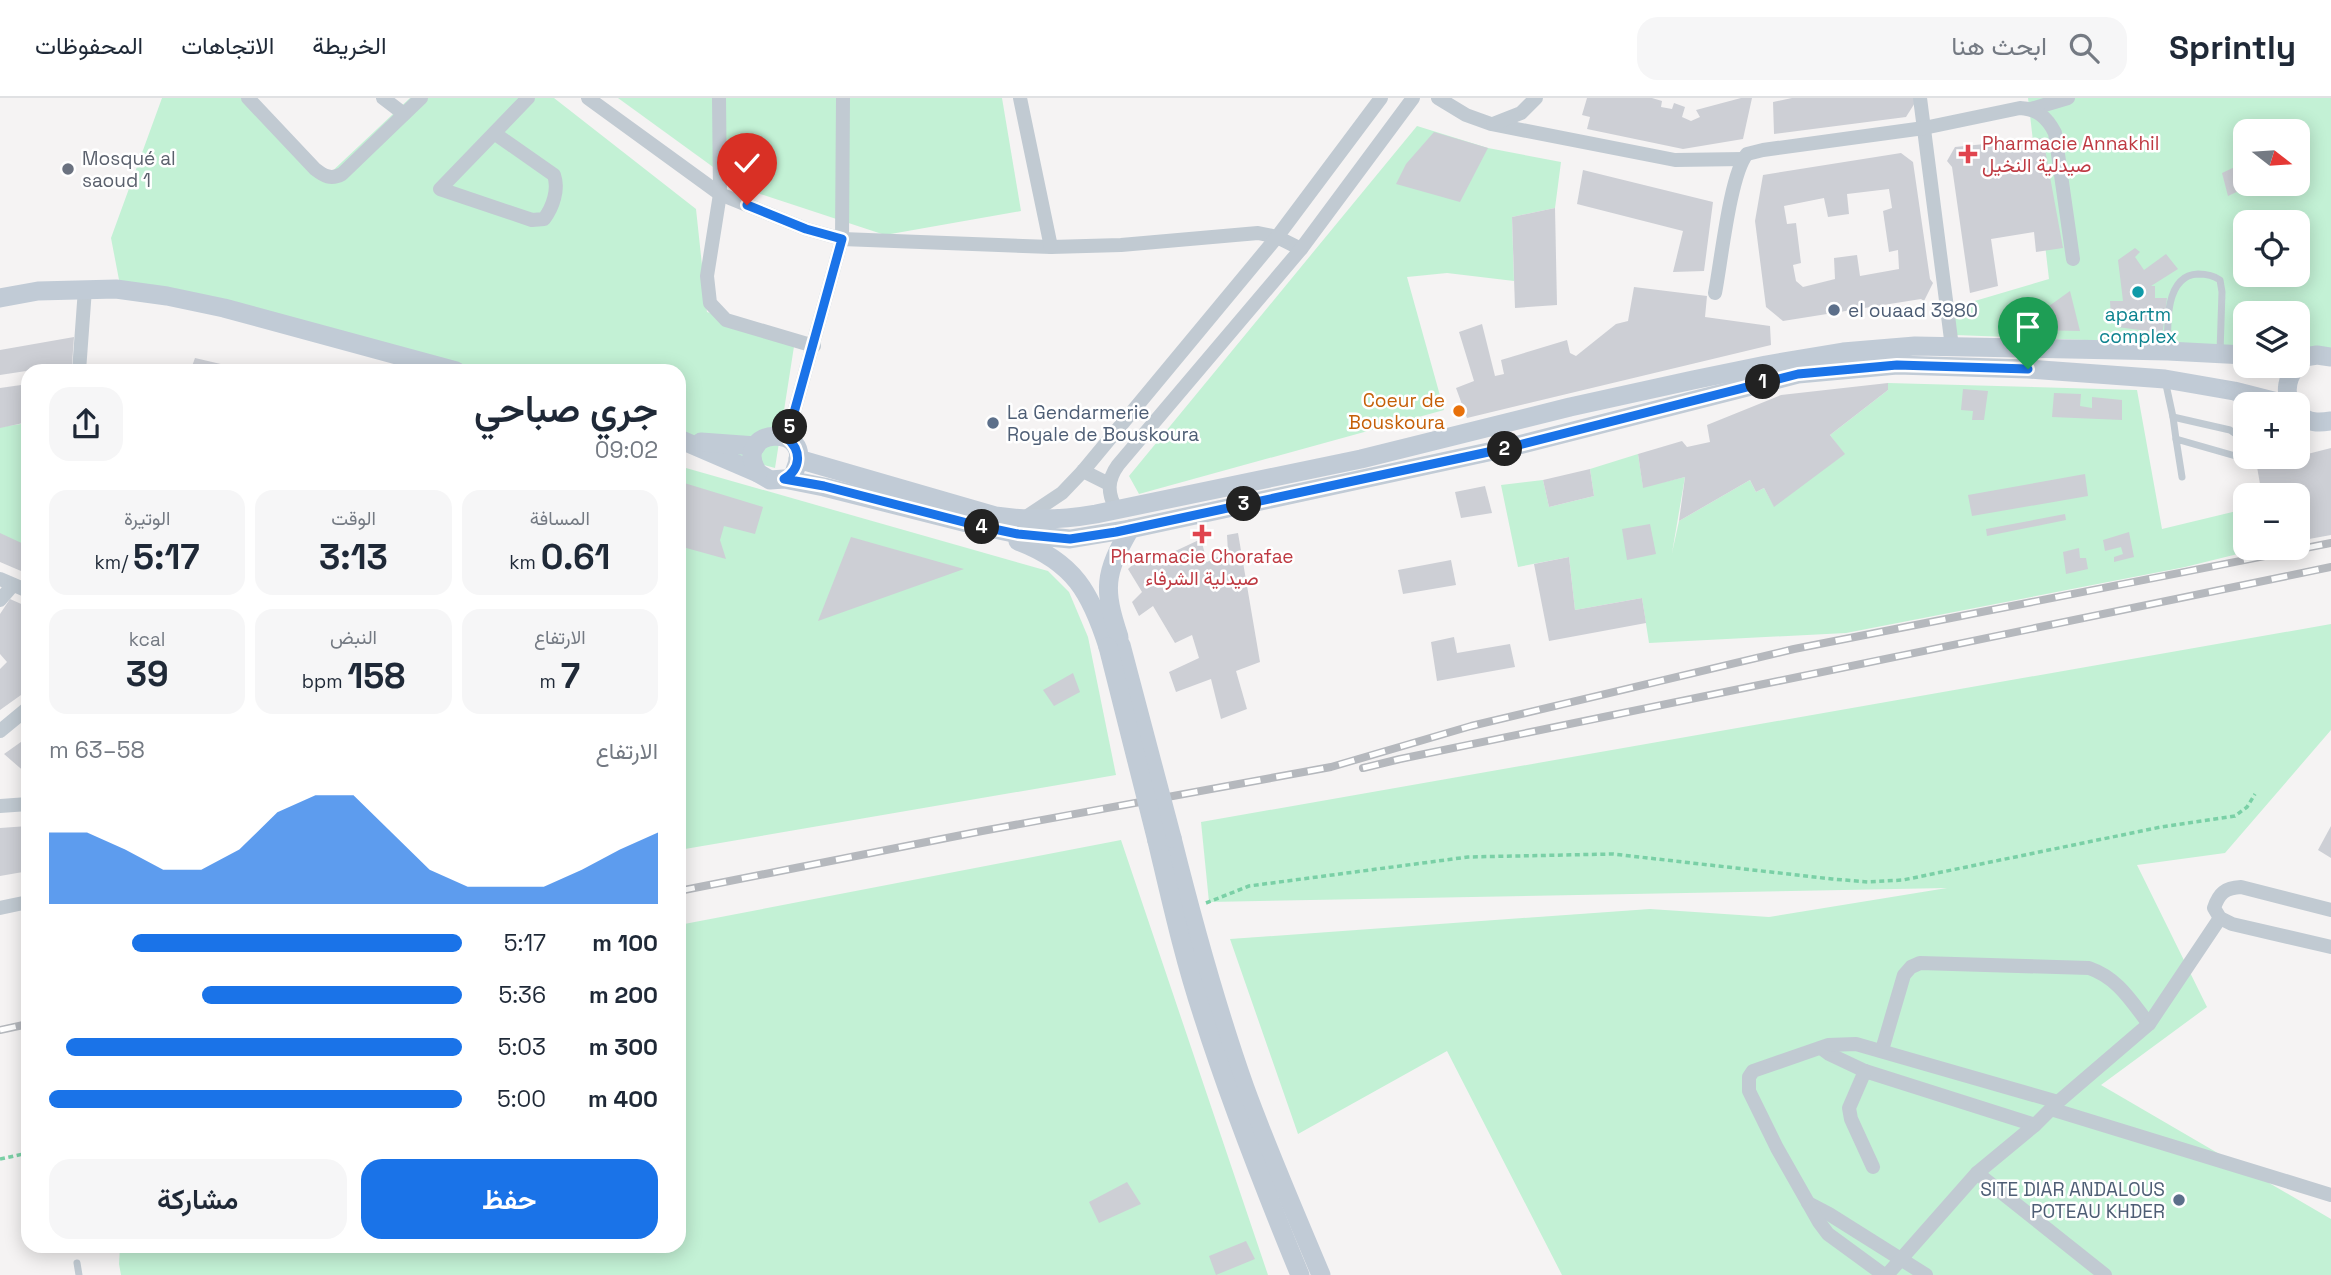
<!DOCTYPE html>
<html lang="ar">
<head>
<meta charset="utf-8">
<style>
  :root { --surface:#fff; --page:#f6f6f7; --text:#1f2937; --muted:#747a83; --line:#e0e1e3; --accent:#1a73e8 }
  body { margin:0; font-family:"Space Grotesk",Vazirmatn,sans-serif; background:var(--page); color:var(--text); direction:rtl; height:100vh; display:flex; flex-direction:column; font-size:26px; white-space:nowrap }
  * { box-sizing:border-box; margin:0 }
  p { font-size:23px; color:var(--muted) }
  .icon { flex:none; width:38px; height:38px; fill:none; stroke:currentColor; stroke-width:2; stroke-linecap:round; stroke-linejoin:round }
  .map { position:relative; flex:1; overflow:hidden; direction:ltr }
  .details { position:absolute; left:21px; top:266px; width:665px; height:889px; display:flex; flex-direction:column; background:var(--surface); border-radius:21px; box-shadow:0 4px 18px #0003; direction:rtl }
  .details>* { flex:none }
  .needle { width:46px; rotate:107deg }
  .buttons { position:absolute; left:2233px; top:21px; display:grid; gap:14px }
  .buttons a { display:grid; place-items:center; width:77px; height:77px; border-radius:14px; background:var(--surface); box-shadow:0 4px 18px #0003; font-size:35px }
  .pin { position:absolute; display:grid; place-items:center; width:60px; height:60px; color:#fff; margin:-72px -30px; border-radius:50% 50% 50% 0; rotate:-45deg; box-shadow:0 0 7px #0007 }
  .pin .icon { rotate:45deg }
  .km { position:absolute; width:35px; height:35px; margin:-18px; border-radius:50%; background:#222; color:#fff; font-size:19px; line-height:35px; text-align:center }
  .round { display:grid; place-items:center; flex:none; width:74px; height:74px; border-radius:21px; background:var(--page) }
  .overview { display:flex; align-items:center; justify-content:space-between; height:119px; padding:0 28px }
  h1 { font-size:38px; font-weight:600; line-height:52px }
  .metrics { display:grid; grid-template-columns:repeat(3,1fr); gap:10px; height:119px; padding:7px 28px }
  .metrics div { display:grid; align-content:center; border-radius:18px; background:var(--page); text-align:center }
  .metrics b { font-size:35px; font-weight:600 }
  .metrics small { font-size:19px; font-weight:400 }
  .metrics p { font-size:19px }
  .chart { height:196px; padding:14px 28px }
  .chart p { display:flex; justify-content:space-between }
  .chart svg { width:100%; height:126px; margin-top:7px; fill:var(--accent); opacity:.7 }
  .button { display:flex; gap:14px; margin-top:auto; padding:14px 28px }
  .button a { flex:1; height:80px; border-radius:21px; background:var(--accent); color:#fff; font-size:28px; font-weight:600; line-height:80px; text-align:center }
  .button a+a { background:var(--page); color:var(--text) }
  ul { padding:0 28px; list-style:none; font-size:23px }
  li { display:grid; grid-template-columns:112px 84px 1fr; align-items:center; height:52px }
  li i { height:18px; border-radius:9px; background:var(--accent) }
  header { display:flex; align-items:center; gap:42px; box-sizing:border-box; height:98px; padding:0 35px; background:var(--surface); border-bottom:2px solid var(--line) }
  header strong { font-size:33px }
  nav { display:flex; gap:38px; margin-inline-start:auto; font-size:24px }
  .search { width:490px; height:63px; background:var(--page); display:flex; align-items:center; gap:18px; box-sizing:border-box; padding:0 24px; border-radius:21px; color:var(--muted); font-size:26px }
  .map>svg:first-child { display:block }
</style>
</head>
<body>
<header>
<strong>Sprintly</strong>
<div class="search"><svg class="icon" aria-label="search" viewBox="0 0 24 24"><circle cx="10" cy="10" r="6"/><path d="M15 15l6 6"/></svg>ابحث هنا</div>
<nav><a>الخريطة</a><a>الاتجاهات</a><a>المحفوظات</a></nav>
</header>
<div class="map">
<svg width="2331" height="1177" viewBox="0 0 2331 1177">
  <rect width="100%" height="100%" fill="#f5f3f3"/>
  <!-- green -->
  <g fill="#c3f1d5" fill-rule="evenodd">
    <polygon points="162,0 251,0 326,79 410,0 554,0 696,111 707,214 795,242 775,370 679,344 679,273 427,273 120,187 111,140"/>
    <polygon points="618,0 1002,0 1021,113 885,137 742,90"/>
    <path d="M2028,0H2331V252L2298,250V215H2245V248L1955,237L1951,210L2049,181ZM2245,33H2298V86H2245ZM2245,124H2298V177H2245Z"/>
    <polygon points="1417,28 1488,50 1561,64 1555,110 1512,119 1514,183 1447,175 1407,179 1444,312 1139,396 1129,378"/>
    <polygon points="1888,285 2137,292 2162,431 2245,411 2245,450 2258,451 2185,469 1846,535 1649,545 1642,500 1575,512 1569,459 1518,469 1501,387 1543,382 1549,409 1594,398 1590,371 1638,356 1643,389 1685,379 1672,455 1679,423 1750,382 1756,394 1764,390 1774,408 1844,356 1830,337 1888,292"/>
    <polygon points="28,325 28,451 0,438 0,329"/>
    <polygon points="679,368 1048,473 1069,494 1088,539 1116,677 679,752"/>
    <polygon points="2331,526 2331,632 2225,755 2137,767 2207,909 2101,987 2331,1121 2331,1177 1562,1177 1447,953 1298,1036 1230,841 1650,811 1769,819 1947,790 1209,804 1201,724"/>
    <polygon points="1121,742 1268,1177 121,1177 119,1166 120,1148 679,1148 679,827"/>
  </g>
  <!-- building -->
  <g fill="#cdcfd5" fill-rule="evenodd">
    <polygon points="1587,0 1652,0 1662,3 1661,9 1672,11 1674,5 1685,9 1682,19 1691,23 1700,19 1696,12 1741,0 1752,0 1743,41 1683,51 1587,31 1590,19 1582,17"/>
    <polygon points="1792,0 1918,0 1906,19 1774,36 1773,4"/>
    <polygon points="1434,34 1488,50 1460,104 1396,86 1406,66"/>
    <polygon points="2043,40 2063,150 2036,154 2034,134 1991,141 1998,188 1970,195 1952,69 1947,63 1955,49"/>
    <path d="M1901,55L1913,64L1930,181L1933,185L1924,203L1921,201L1783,223L1766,209L1755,123L1763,77ZM1889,91L1892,110L1883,113L1889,154L1898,152L1899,171L1860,178L1857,157L1834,160L1835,181L1803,189L1796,183L1793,167L1801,165L1796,125L1787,126L1784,108L1824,100L1828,119L1849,116L1847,96Z"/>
    <polygon points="2237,68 2243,91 2228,98 2222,75"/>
    <polygon points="1583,72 1713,104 1704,173 1673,174 1683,133 1577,106"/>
    <polygon points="1555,110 1557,207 1515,210 1512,119"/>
    <polygon points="2135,150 2140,154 2135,159 2144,172 2166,156 2178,171 2151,188 2155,188 2155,200 2167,200 2162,239 2156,238 2155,234 2117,229 2116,219 2111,219 2110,203 2123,203 2118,162"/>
    <polygon points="1634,189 1707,198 1705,219 1770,228 1771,247 1467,320 1456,290 1474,283 1459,234 1482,226 1495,278 1504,276 1501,262 1567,242 1570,255 1576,258 1616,226 1628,223"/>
    <polygon points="2070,193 2080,233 2029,232 2028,223"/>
    <polygon points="74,239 72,266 0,277 0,252"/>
    <polygon points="195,260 225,267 224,273 195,273 191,271"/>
    <polygon points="1888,285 1888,292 1830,337 1845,356 1774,409 1764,390 1756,394 1750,382 1679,423 1685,379 1643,390 1638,356 1682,343 1687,349 1710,344 1707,327 1781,297"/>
    <polygon points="28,286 28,324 0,330 0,290"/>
    <polygon points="1963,291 1988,293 1984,322 1972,322 1973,313 1961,312"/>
    <polygon points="2054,295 2081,296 2080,308 2092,310 2092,299 2122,302 2122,322 2052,319"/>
    <polygon points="2331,350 2331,437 2298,443 2298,397 2262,397 2257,369"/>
    <polygon points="1590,371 1594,398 1549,409 1543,382"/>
    <polygon points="2085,376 2088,398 1972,418 1968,397"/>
    <polygon points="681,384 763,409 755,436 724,428 720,442 726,461 679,448 679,427 684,427 679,411"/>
    <polygon points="1485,388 1492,415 1461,420 1455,394"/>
    <polygon points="2065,416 2066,422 1987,438 1986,431"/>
    <polygon points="1650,426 1656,456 1627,462 1622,431"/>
    <polygon points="2129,434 2134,459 2114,464 2114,459 2123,456 2121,449 2105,453 2103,442"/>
    <polygon points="0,435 28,448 28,476 0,464"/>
    <polygon points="1238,435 1260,564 1236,573 1247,611 1221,621 1211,581 1176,594 1169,574 1199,560 1192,537 1175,545 1153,508 1139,518 1132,504 1142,494 1128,471 1147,454 1154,463 1201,441 1207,464 1228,454 1227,437"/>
    <polygon points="851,439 964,471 818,523"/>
    <polygon points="2079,450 2080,460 2086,460 2088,471 2066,476 2063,454"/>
    <polygon points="1569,459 1575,512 1642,500 1646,525 1549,543 1534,466"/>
    <polygon points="1451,462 1456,487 1403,496 1398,472"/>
    <polygon points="10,501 28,509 28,592 0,612 0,571 7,564 0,556 0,516"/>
    <polygon points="1454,539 1457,555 1510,546 1515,569 1437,583 1431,544"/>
    <polygon points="1073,575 1080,594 1054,608 1043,592"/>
    <polygon points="28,639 28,688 22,689 27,676 4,656"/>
    <polygon points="28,728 28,777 23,774 0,778 0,730"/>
    <polygon points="2331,728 2331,760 2318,752"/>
    <polygon points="1127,1084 1141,1106 1099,1125 1089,1104"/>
    <polygon points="1246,1143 1255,1161 1216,1177 1209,1158"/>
  </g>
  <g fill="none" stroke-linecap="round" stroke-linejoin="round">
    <!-- path -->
    <g stroke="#7ad0a6" stroke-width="3.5" stroke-dasharray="5 3.5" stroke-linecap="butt">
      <polyline points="1206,805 1249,788 1468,759 1613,756 1832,781 1868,784 1903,782 2161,729 2235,718 2247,709 2255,696"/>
      <polyline points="0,1061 28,1055"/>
    </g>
    <!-- lane -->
    <g stroke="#c1cad2" stroke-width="7">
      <path d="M2168,252C2167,227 2165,177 2198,176C2206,176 2213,177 2220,182L2222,194L2220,254"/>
      <polyline points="2165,282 2173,319 2230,332 2237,337 2239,359 2176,341 2182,379"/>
      <polyline points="2173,319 2176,341"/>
      <polyline points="77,1165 79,1177"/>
    </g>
    <!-- street -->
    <g stroke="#c1cad2" stroke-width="14">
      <path d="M248,0L315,71C324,78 331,82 342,76L421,0"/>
      <polyline points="383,0 404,16"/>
      <polyline points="588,0 720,96 806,131 842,141 1051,149 1121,147 1258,135 1277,139 1301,151"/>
      <polyline points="719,0 720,96 707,178 710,205 726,222 814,248"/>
      <polyline points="1020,0 1051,149"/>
      <polyline points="1438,0 1466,17 1491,26 1675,62 1743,61"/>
      <polyline points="1920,0 1952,249"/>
      <polyline points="2031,11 2068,0"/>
      <polyline points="1493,26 1521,15 1536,0"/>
      <path d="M494,35L554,77C559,91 553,109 544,121L532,122L440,91L528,0"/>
      <path d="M1715,195C1721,165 1730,76 1747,56L1763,52L1924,30L2020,10C2037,11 2047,19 2055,35L2073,161"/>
      <polyline points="79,273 85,191"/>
      <polyline points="787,340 842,141 843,0"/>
      <polyline points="1083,373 1109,386"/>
      <path d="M1117,412C1107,396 1107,382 1118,367L1301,151L1413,0"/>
      <polyline points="1026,419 1062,395 1083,373 1277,139 1381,0"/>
      <polyline points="0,481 28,493"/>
      <polyline points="0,502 13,487"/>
      <polyline points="0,633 28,610"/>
      <polyline points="0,708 28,706"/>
      <polyline points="0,810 28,804"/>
      <path d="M2331,812L2241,789C2225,790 2219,795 2214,810L2220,820L2232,826L2331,849"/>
      <polyline points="1821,950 1829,956 1865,973 2035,1027"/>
      <path d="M1882,952L1904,877L1911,869L1920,865L2089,870C2118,880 2131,903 2149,926"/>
      <polyline points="1865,973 1849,1010 1851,1021 1873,1069"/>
      <polyline points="2051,1011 2331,1097"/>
      <polyline points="1977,1075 2105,1177"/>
      <polyline points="1808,1105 1829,1116 1926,1177"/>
      <polyline points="1884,1177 1828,1136 1819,1124 1777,1050 1749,993 1749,979 1753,973 1828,947 1856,946 2058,1004"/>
      <polyline points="1887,1177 1977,1075 2035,1027 2058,1004 2149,926 2220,820"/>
    </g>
    <!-- secondary -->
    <g stroke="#c1cbd6" stroke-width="19">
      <polyline points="0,200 38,193 116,191 167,198 224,210 456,273"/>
      <polyline points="2298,260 2317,257 2331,259"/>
      <path d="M2290,306C2285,293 2287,279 2297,268"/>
      <path d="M2298,316C2309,325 2318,325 2331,323"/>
      <polyline points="679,341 758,375 770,382 784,381 824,389 975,427 1018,436 1070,441 1130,431 1507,350 1798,276 1897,267 2028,271 2165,281 2234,293 2285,306"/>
      <polyline points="701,344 756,348"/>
      <path d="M798,361L995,418C1030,423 1062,422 1096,416L1361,361L1570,309L1693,282L1766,267L1843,254L1915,248L2168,253L2245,257"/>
      <path d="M758,375C729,329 817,324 795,372"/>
      <path d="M1018,443C1074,464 1091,495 1108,549"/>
      <path d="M1119,539C1103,491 1104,476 1130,431"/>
      <path d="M1172,740C1193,824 1216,908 1245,990C1268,1053 1295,1115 1321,1177"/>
      <path d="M1157,743C1171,802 1184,861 1203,918C1231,1006 1265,1092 1300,1177"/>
    </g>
    <!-- rail casing -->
    <g stroke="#b5b8bd" stroke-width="8">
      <g id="rail">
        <polyline points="1363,670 1400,661 2331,469"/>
        <polyline points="679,793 982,733 1331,669 1471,628 1794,551 2331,445"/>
        <polyline points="0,932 28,926"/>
      </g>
    </g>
    <!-- rail -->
    <use href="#rail" stroke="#fff" stroke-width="5" stroke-dasharray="16" stroke-linecap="butt"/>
    <!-- secondary-bridge -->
    <g stroke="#c1cbd6" stroke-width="19">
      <polyline points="1121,547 1172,740"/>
      <polyline points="1108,549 1157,743"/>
    </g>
  </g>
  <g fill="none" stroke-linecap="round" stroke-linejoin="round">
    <!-- route casing -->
    <g stroke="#fff" stroke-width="14">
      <path id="route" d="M747,107L806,131L842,141L787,340C802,353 801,371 784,381L824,388L975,427L1018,436L1070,441L1116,434L1507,350L1798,276L1897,267L2028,271"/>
    </g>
    <!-- route -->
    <use href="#route" stroke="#1a73e8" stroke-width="9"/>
  </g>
  <!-- markers -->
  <g fill="#e0444e" stroke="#fff" stroke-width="2.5">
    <path d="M1964.5 45.5h7v7h7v7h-7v7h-7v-7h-7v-7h7z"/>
    <path d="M1198.5 425.5h7v7h7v7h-7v7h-7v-7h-7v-7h7z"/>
  </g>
  <circle fill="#6b7280" stroke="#fff" stroke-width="2.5" cx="68" cy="71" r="7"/>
  <circle fill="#0f9aa8" stroke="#fff" stroke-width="2.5" cx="2138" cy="194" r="7"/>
  <g fill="#5c6f8a" stroke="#fff" stroke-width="2.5">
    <circle cx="1834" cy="212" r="7"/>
    <circle cx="993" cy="325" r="7"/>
    <circle cx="2179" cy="1102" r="7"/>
  </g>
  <circle fill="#e8710a" stroke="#fff" stroke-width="2.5" cx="1459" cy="313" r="7"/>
  <g text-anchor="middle" stroke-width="5" stroke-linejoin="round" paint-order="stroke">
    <!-- health labels -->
    <g font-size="19" fill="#be3a42" stroke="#fff" text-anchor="start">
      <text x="1982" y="52">Pharmacie Annakhil<tspan x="1982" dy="22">صيدلية النخيل</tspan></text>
      <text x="1202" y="465" text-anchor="middle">Pharmacie Chorafae<tspan x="1202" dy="22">صيدلية الشرفاء</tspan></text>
    </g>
    <!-- worship labels -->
    <g font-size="19" fill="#5b616d" stroke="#fff" text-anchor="start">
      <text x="82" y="67">Mosqué al<tspan x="82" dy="22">saoud 1</tspan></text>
    </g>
    <!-- service labels -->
    <g font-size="19" fill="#4e5e75" stroke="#fff" text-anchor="start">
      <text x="1848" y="219">el ouaad 3980</text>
      <text x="1007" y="321">La Gendarmerie<tspan x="1007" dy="22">Royale de Bouskoura</tspan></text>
      <text x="2165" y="1098" text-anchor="end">SITE DIAR ANDALOUS<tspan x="2165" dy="22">POTEAU KHDER</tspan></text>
    </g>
    <!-- culture labels -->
    <g font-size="19" fill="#0d838f" stroke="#fff">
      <text x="2138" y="223">apartm<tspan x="2138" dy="22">complex</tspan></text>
    </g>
    <!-- food labels -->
    <g font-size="19" fill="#c56008" stroke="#fff" text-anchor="end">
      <text x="1445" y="309">Coeur de<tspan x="1445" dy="22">Bouskoura</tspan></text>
    </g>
  </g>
</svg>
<div class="buttons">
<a><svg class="needle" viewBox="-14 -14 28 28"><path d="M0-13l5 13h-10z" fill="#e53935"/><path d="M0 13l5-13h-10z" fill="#747a83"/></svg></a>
<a><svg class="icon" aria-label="locate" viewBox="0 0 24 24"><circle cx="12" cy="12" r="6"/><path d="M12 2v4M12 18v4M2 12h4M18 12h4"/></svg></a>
<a><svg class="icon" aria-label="layers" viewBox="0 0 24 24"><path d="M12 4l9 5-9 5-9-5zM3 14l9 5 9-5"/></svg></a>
<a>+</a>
<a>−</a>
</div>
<div class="pin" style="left:2028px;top:271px;background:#1e9e55"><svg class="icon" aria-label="arrive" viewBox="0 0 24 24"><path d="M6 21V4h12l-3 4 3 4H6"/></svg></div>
<div class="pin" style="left:747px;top:107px;background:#d93025"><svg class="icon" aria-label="check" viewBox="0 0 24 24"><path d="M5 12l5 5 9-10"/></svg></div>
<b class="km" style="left:1763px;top:284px">1</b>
<b class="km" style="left:1505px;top:351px">2</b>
<b class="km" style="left:1244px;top:406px">3</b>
<b class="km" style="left:982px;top:429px">4</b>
<b class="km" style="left:790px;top:329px">5</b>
<section class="details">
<div class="overview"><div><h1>جري صباحي</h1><p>09:02</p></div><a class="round"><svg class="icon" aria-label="share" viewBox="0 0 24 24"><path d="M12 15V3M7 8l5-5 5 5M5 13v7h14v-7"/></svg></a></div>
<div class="metrics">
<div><p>المسافة</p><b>0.61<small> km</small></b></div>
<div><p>الوقت</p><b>3:13</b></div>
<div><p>الوتيرة</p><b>5:17<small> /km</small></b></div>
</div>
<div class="metrics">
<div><p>الارتفاع</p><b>7<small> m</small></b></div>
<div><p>النبض</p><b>158<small> bpm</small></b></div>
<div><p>kcal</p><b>39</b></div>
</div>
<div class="chart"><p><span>الارتفاع</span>58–63 m</p>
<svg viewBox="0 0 160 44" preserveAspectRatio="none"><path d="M0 44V19L10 19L20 25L30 32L40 32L50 25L60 12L70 6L80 6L90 19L100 32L110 38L120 38L130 38L140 32L150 25L160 19V44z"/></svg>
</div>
<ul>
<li><b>100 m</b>5:17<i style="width:80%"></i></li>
<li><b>200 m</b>5:36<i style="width:63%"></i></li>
<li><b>300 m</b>5:03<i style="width:96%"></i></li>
<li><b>400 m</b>5:00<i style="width:100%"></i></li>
</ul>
<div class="button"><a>حفظ</a><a>مشاركة</a></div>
</section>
</div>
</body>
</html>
